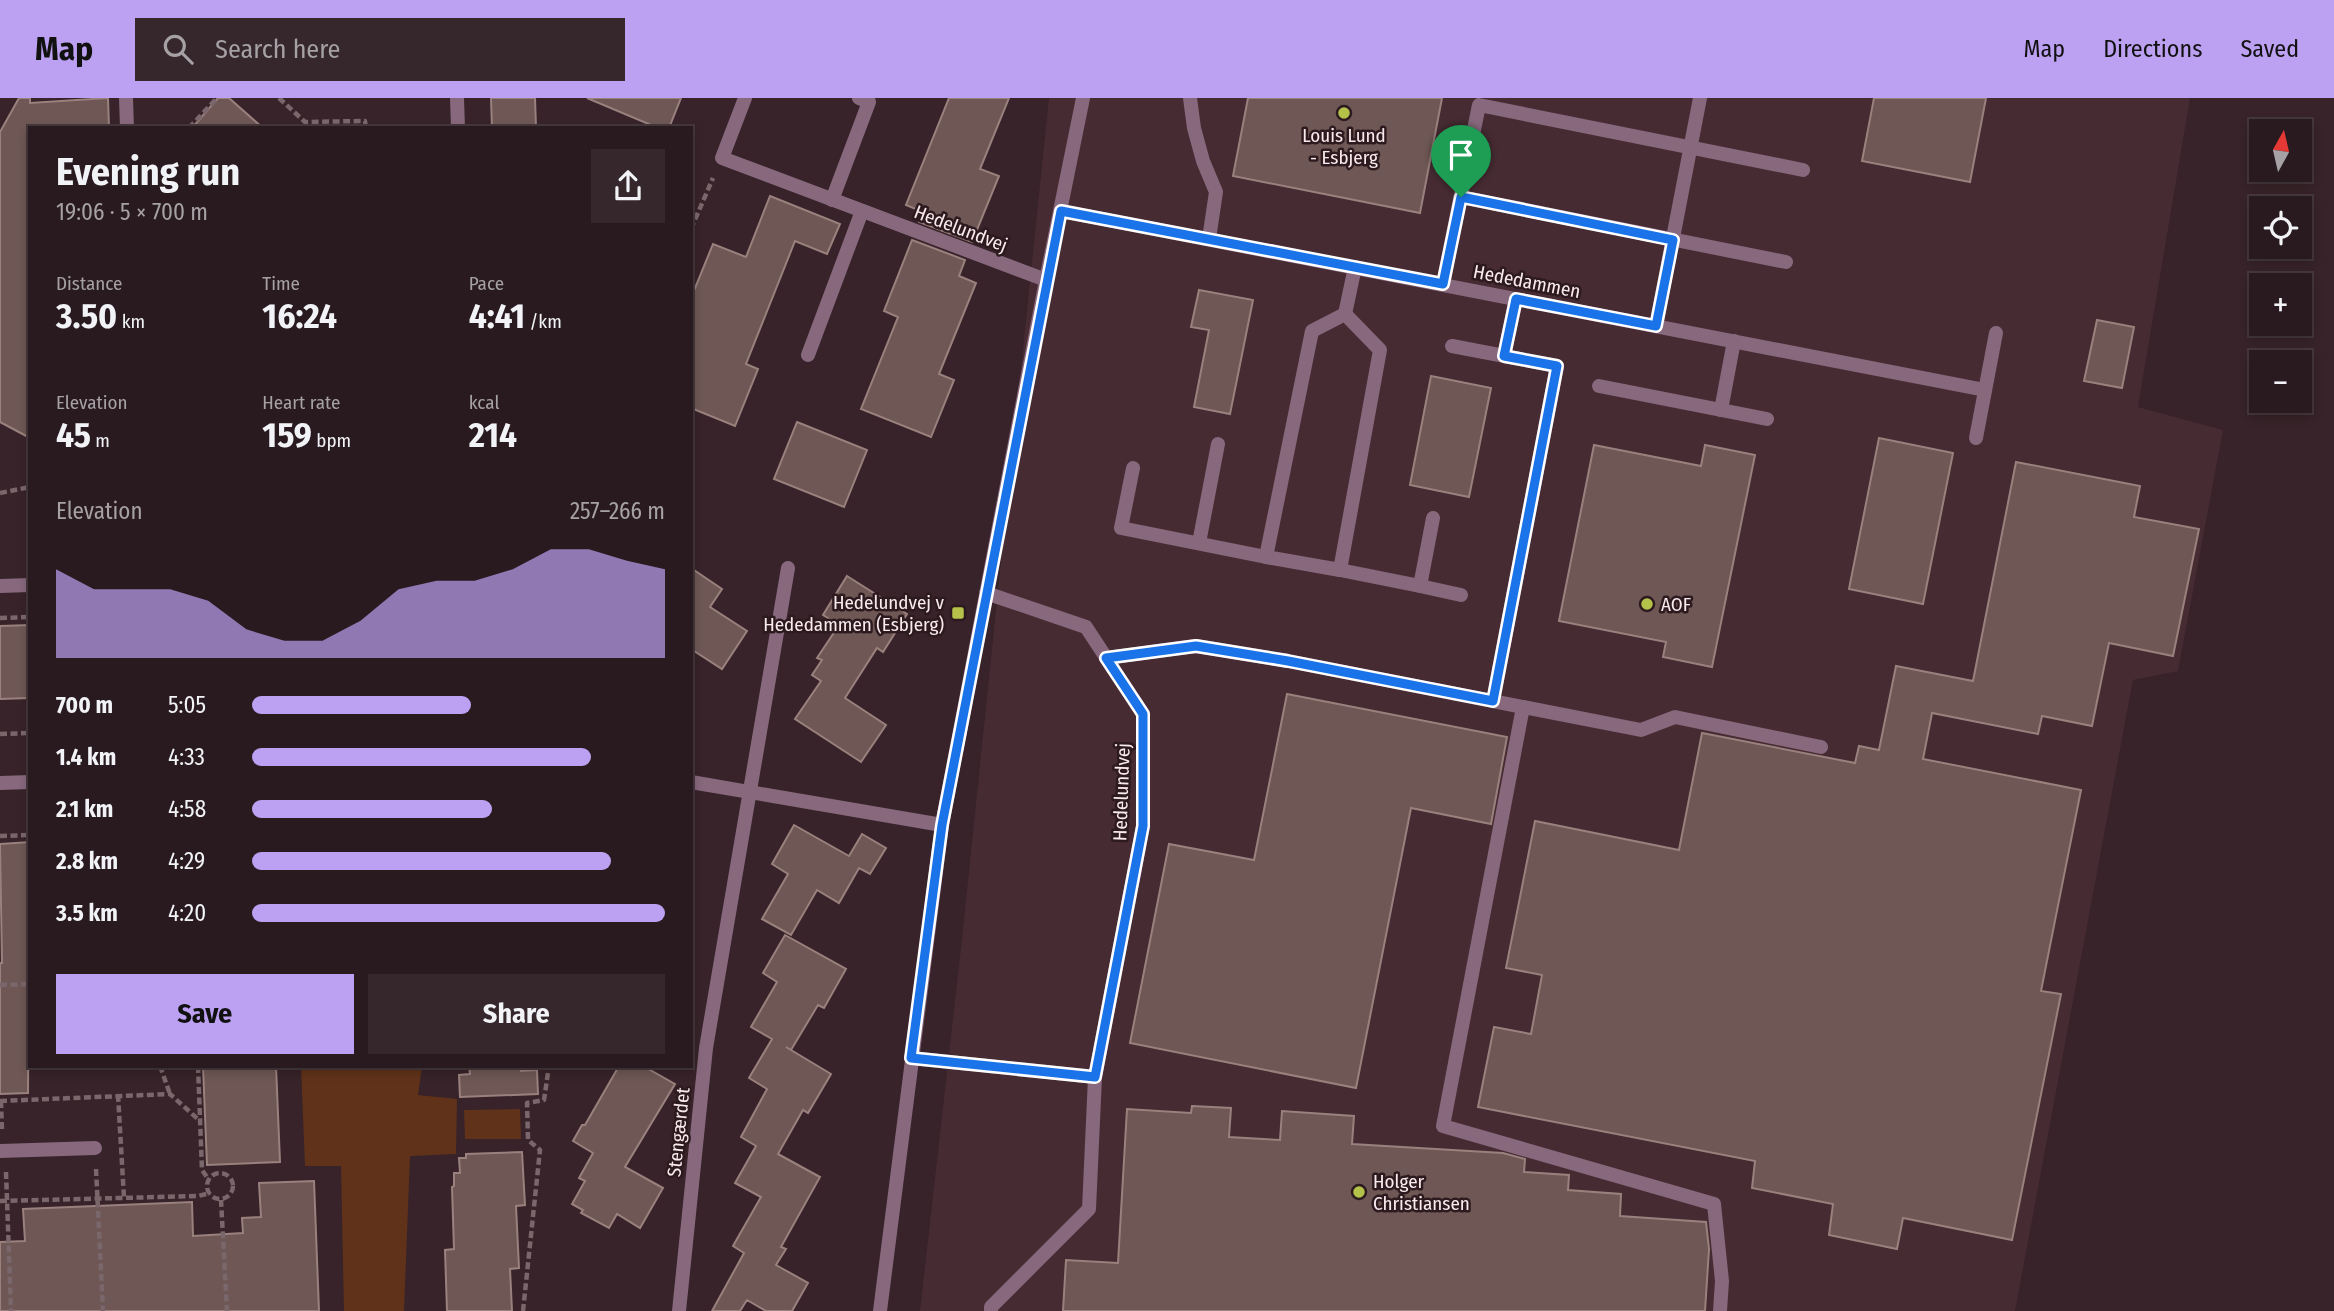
<!DOCTYPE html>
<html lang="en">
<head>
<meta charset="utf-8">
<style>
  :root { --surface:#291a1f; --page:#35272c; --text:#f1f3f6; --muted:#a5a1a4; --line:#45383d; --accent:#bca0f2 }
  body { margin:0; font-family:"Fira Sans Condensed",sans-serif; background:var(--page); color:var(--text); height:100vh; display:flex; flex-direction:column; font-size:26px; white-space:nowrap }
  * { box-sizing:border-box; margin:0 }
  p { font-size:23px; color:var(--muted) }
  .icon { flex:none; width:38px; height:38px; fill:none; stroke:currentColor; stroke-width:2; stroke-linecap:round; stroke-linejoin:round }
  .map { position:relative; flex:1; overflow:hidden }
  .side { position:absolute; left:28px; top:28px; width:665px; height:942px; display:flex; flex-direction:column; background:var(--surface); border-radius:0px; box-shadow:0 4px 10px #0003,0 0 0 2px var(--line) }
  .side>* { flex:none }
  .needle { width:46px; rotate:8deg }
  .fabs { position:absolute; left:2249px; top:21px; display:grid; gap:14px }
  .fabs a { display:grid; place-items:center; width:63px; height:63px; border-radius:0px; background:var(--surface); box-shadow:0 4px 10px #0003,0 0 0 2px var(--line); font-size:35px }
  .pin { position:absolute; display:grid; place-items:center; width:60px; height:60px; color:#fff; margin:-72px -30px; border-radius:50% 50% 50% 0; rotate:-45deg; box-shadow:0 0 7px #0007 }
  .pin .icon { rotate:45deg }
  .round { display:grid; place-items:center; flex:none; width:74px; height:74px; border-radius:0px; background:var(--page) }
  .summary { display:flex; align-items:center; justify-content:space-between; height:119px; padding:0 28px }
  h1 { font-size:38px; font-weight:700; line-height:52px }
  .stats { display:grid; grid-template-columns:repeat(3,1fr); gap:10px; height:119px; padding:7px 28px }
  .stats div { display:grid; align-content:center }
  .stats b { font-size:35px; font-weight:700 }
  .stats small { font-size:19px; font-weight:400 }
  .stats p { font-size:19px }
  .chart { height:196px; padding:14px 28px }
  .chart p { display:flex; justify-content:space-between }
  .chart svg { width:100%; height:126px; margin-top:7px; fill:var(--accent); opacity:.7 }
  .button { display:flex; gap:14px; margin-top:auto; padding:14px 28px }
  .button a { flex:1; height:80px; border-radius:0px; background:var(--accent); color:#111; font-size:28px; font-weight:700; line-height:80px; text-align:center }
  .button a+a { background:var(--page); color:var(--text) }
  ul { padding:0 28px; list-style:none; font-size:23px }
  li { display:grid; grid-template-columns:112px 84px 1fr; align-items:center; height:52px }
  li i { height:18px; border-radius:9px; background:var(--accent) }
  header { display:flex; align-items:center; gap:42px; box-sizing:border-box; height:98px; padding:0 35px; background:var(--accent); color:#111 }
  header strong { font-size:33px }
  nav { display:flex; gap:38px; margin-inline-start:auto; font-size:24px }
  .search { width:490px; height:63px; background:var(--page); display:flex; align-items:center; gap:18px; box-sizing:border-box; padding:0 24px; border-radius:0px; color:var(--muted); font-size:26px }
  .map>svg:first-child { display:block }
</style>
</head>
<body>
<header>
<strong>Map</strong>
<div class="search"><svg class="icon" aria-label="search" viewBox="0 0 24 24"><circle cx="10" cy="10" r="6"/><path d="M15 15l6 6"/></svg>Search here</div>
<nav><a>Map</a><a>Directions</a><a>Saved</a></nav>
</header>
<div class="map">
<svg width="2334" height="1213" viewBox="0 0 2334 1213">
  <rect width="100%" height="100%" fill="#372329"/>
  <!-- built -->
  <polygon fill="#462b32" points="1049,0 2190,0 2138,309 2223,332 2178,573 2133,582 2015,1213 920,1213 962,841"/>
  <!-- green -->
  <g fill="#603219">
    <polygon points="301,968 422,968 418,997 457,1001 456,1056 410,1058 404,1213 344,1213 341,1068 305,1068"/>
    <polygon points="520,1011 521,1041 465,1041 464,1012"/>
  </g>
  <!-- building -->
  <g fill="#6e5754" stroke="#9a817e" stroke-width="2">
    <polygon points="19,0 30,0 30,5 108,0 109,30 30,30 30,340 0,324 0,34"/>
    <polygon points="218,0 229,0 263,30 192,30"/>
    <polygon points="491,0 535,0 536,30 492,30"/>
    <polygon points="587,0 681,0 669,30 658,30"/>
    <polygon points="949,0 1009,0 980,71 999,78 972,144 919,124 923,114 906,107"/>
    <polygon points="1248,0 1442,0 1420,115 1233,78"/>
    <polygon points="1874,0 1986,0 1970,84 1862,63"/>
    <polygon points="770,98 840,126 827,156 795,143 746,266 758,271 735,328 691,310 691,200 713,146 746,159"/>
    <polygon points="912,142 965,162 959,178 976,185 939,276 954,282 931,339 861,311 898,219 884,213"/>
    <polygon points="1199,192 1253,202 1230,316 1194,309 1209,232 1191,229"/>
    <polygon points="2097,222 2134,229 2122,290 2084,283"/>
    <polygon points="1431,278 1491,290 1469,399 1410,387"/>
    <polygon points="797,324 867,352 844,409 774,381"/>
    <polygon points="1879,340 1953,355 1923,506 1849,491"/>
    <polygon points="1594,347 1701,368 1705,347 1755,357 1712,569 1663,559 1666,544 1559,523"/>
    <polygon points="2016,364 2140,388 2134,419 2199,431 2173,558 2109,545 2092,628 2042,618 2038,636 1932,615 1923,661 2081,692 2041,893 2061,896 2012,1142 1903,1120 1897,1151 1829,1137 1833,1106 1752,1090 1755,1063 1478,1009 1494,929 1531,936 1542,877 1506,870 1535,723 1679,752 1702,635 1855,665 1859,648 1879,652 1896,568 1973,583"/>
    <polygon points="691,470 722,491 710,509 747,533 722,571 691,551"/>
    <polygon points="847,478 907,516 883,554 877,550 845,600 886,627 861,664 795,621 821,583 812,577 822,562 817,560 839,527 823,517"/>
    <polygon points="30,527 30,600 0,601 0,528"/>
    <polygon points="1287,596 1507,639 1491,726 1411,710 1356,990 1130,945 1169,746 1254,762"/>
    <polygon points="794,727 849,758 862,736 886,750 870,776 859,770 839,805 817,792 791,837 762,821 788,776 772,766"/>
    <polygon points="30,744 28,995 0,996 0,865 2,865 0,746"/>
    <polygon points="785,837 846,871 824,910 818,907 791,952 786,949 831,976 808,1015 803,1012 778,1056 820,1079 781,1149 786,1151 776,1167 808,1185 792,1213 766,1213 747,1202 740,1213 712,1213 744,1155 733,1148 761,1099 735,1085 756,1048 741,1039 767,991 749,980 772,941 751,929 777,884 763,875"/>
    <polygon points="203,968 276,968 280,1064 207,1067"/>
    <polygon points="469,968 521,968 521,973 537,972 538,996 460,999 459,977 470,976"/>
    <polygon points="619,968 643,968 675,986 625,1069 663,1090 640,1130 617,1116 609,1130 581,1115 583,1112 572,1106 585,1083 579,1080 593,1055 573,1043 582,1027 585,1027"/>
    <polygon points="1192,1008 1231,1010 1229,1039 1280,1042 1282,1013 1354,1018 1352,1046 1503,1055 1525,1061 1524,1074 1569,1077 1568,1092 1621,1096 1620,1118 1706,1124 1709,1151 1705,1213 1063,1213 1066,1162 1118,1165 1127,1011 1191,1015"/>
    <polygon points="522,1054 525,1107 516,1108 519,1170 510,1171 512,1213 447,1213 445,1152 454,1151 452,1089 454,1088 454,1075 460,1075 459,1060 466,1060 466,1056"/>
    <polygon points="314,1083 319,1213 0,1213 0,1144 25,1143 23,1111 192,1104 193,1138 243,1135 242,1120 261,1119 259,1085"/>
  </g>
  <g fill="none" stroke-linecap="round" stroke-linejoin="round">
    <!-- path -->
    <g stroke="#79676c" stroke-width="4.5" stroke-dasharray="7 3.5" stroke-linecap="butt">
      <polyline points="279,0 305,24 365,23 366,30"/>
      <polyline points="189,30 217,0"/>
      <polyline points="691,131 713,80"/>
      <polyline points="0,395 30,389"/>
      <polyline points="0,520 30,519"/>
      <polyline points="0,636 30,635"/>
      <polyline points="0,738 30,737"/>
      <polyline points="0,887 30,886"/>
      <polyline points="160,968 170,996"/>
      <polyline points="198,968 202,1072 209,1082"/>
      <polyline points="118,997 124,1100"/>
      <polyline points="0,1003 170,996 200,1023"/>
      <polyline points="1,1003 2,1033"/>
      <polyline points="96,1071 103,1213"/>
      <polyline points="6,1074 11,1213"/>
      <circle cx="220" cy="1088" r="13"/>
      <polyline points="221,1102 227,1213"/>
      <polyline points="0,1103 198,1098 210,1095"/>
      <polyline points="523,1213 540,1052 528,1042 527,1005 544,1002 549,968"/>
    </g>
    <!-- service -->
    <g stroke="#87687d" stroke-width="14">
      <polyline points="126,0 127,30"/>
      <polyline points="1190,0 1194,30 1203,63 1216,94 1209,141"/>
      <polyline points="1461,99 1786,164"/>
      <polyline points="1443,186 1479,7 1803,72"/>
      <polygon points="1345,216 1380,252 1340,472 1266,459 1312,233"/>
      <polyline points="1345,216 1355,169"/>
      <polyline points="1656,228 1700,0"/>
      <polyline points="1452,248 1557,268 1493,603"/>
      <polyline points="1504,258 1516,201"/>
      <polyline points="1599,288 1767,321"/>
      <polyline points="1721,312 1734,243"/>
      <polyline points="1133,370 1121,430 1266,459"/>
      <polyline points="1433,420 1420,488 1461,497"/>
      <polyline points="1199,445 1218,346"/>
      <polyline points="1340,472 1420,488"/>
      <polyline points="0,488 30,487"/>
      <polyline points="986,495 1086,529 1143,616 1143,728 1095,979 1089,1111 991,1209 991,1213"/>
      <polyline points="1106,560 1196,548 1288,563 1641,632 1675,619 1821,649"/>
      <polyline points="1523,609 1443,1028 1714,1106 1722,1183 1720,1213"/>
      <polyline points="0,685 30,684"/>
      <polyline points="911,960 1095,979"/>
      <polyline points="0,1053 95,1050"/>
    </g>
    <!-- minor -->
    <g stroke="#87687d" stroke-width="14">
      <polyline points="457,0 458,30"/>
      <polyline points="745,0 722,60 1046,182"/>
      <polyline points="832,102 869,4 859,0"/>
      <polyline points="1061,113 1985,292"/>
      <polyline points="808,257 862,113"/>
      <polyline points="1976,340 1996,235"/>
      <polyline points="691,684 942,727"/>
      <polyline points="679,1213 706,950 788,470"/>
    </g>
    <!-- tertiary -->
    <polyline stroke="#87687d" stroke-width="14" points="880,1213 942,727 1046,182 1083,0"/>
  </g>
  <g fill="none" stroke-linecap="round" stroke-linejoin="round">
    <!-- route casing -->
    <g stroke="#fff" stroke-width="14">
      <polygon id="route" points="1461,99 1673,142 1656,228 1516,201 1504,258 1557,268 1493,603 1288,563 1196,548 1106,560 1143,616 1143,728 1095,979 911,960 942,727 1061,113 1443,186"/>
    </g>
    <!-- route -->
    <use href="#route" stroke="#1a73e8" stroke-width="9"/>
  </g>
  <!-- markers -->
  <g fill="#b5c249" stroke="#2d1a1f" stroke-width="2.5">
    <circle cx="1344" cy="15" r="7"/>
    <circle cx="1647" cy="506" r="7"/>
    <rect x="951" y="508" width="14" height="14" rx="3.5"/>
    <circle cx="1359" cy="1094" r="7"/>
  </g>
  <g text-anchor="middle" stroke-width="5" stroke-linejoin="round" paint-order="stroke">
    <!-- poi labels -->
    <g font-size="19" fill="#f8eaed" stroke="#2d1a1f" text-anchor="start">
      <text x="1344" y="44" text-anchor="middle">Louis Lund<tspan x="1344" dy="22">- Esbjerg</tspan></text>
      <text x="944" y="511" text-anchor="end">Hedelundvej v<tspan x="944" dy="22">Hededammen (Esbjerg)</tspan></text>
      <text x="1661" y="513">AOF</text>
      <text x="1373" y="1090">Holger<tspan x="1373" dy="22">Christiansen</tspan></text>
    </g>
    <!-- street labels -->
    <g font-size="19" fill="#f8eaed" stroke="#2d1a1f">
      <text transform="translate(961 130) rotate(21)" y="7">Hedelundvej</text>
      <text transform="translate(1527 183) rotate(11)" y="7">Hededammen</text>
      <text transform="translate(1121 694) rotate(-88)" y="7">Hedelundvej</text>
      <text transform="translate(678 1034) rotate(-84)" y="7">Stengærdet</text>
    </g>
  </g>
</svg>
<div class="fabs">
<a><svg class="needle" viewBox="-14 -14 28 28"><path d="M0-13l5 13h-10z" fill="#e53935"/><path d="M0 13l5-13h-10z" fill="#a5a1a4"/></svg></a>
<a><svg class="icon" aria-label="locate" viewBox="0 0 24 24"><circle cx="12" cy="12" r="6"/><path d="M12 2v4M12 18v4M2 12h4M18 12h4"/></svg></a>
<a>+</a>
<a>−</a>
</div>
<div class="pin" style="left:1461px;top:99px;background:#1e9e55"><svg class="icon" aria-label="arrive" viewBox="0 0 24 24"><path d="M6 21V4h12l-3 4 3 4H6"/></svg></div>
<section class="side">
<div class="summary"><div><h1>Evening run</h1><p>19:06 · 5 × 700 m</p></div><a class="round"><svg class="icon" aria-label="share" viewBox="0 0 24 24"><path d="M12 15V3M7 8l5-5 5 5M5 13v7h14v-7"/></svg></a></div>
<div class="stats">
<div><p>Distance</p><b>3.50<small> km</small></b></div>
<div><p>Time</p><b>16:24</b></div>
<div><p>Pace</p><b>4:41<small> /km</small></b></div>
</div>
<div class="stats">
<div><p>Elevation</p><b>45<small> m</small></b></div>
<div><p>Heart rate</p><b>159<small> bpm</small></b></div>
<div><p>kcal</p><b>214</b></div>
</div>
<div class="chart"><p><span>Elevation</span>257–266 m</p>
<svg viewBox="0 0 160 44" preserveAspectRatio="none"><path d="M0 44V13L10 20L20 20L30 20L40 24L50 34L60 38L70 38L80 31L90 20L100 17L110 17L120 13L130 6L140 6L150 10L160 13V44z"/></svg>
</div>
<ul>
<li><b>700 m</b>5:05<i style="width:53%"></i></li>
<li><b>1.4 km</b>4:33<i style="width:82%"></i></li>
<li><b>2.1 km</b>4:58<i style="width:58%"></i></li>
<li><b>2.8 km</b>4:29<i style="width:87%"></i></li>
<li><b>3.5 km</b>4:20<i style="width:100%"></i></li>
</ul>
<div class="button"><a>Save</a><a>Share</a></div>
</section>
</div>
</body>
</html>
